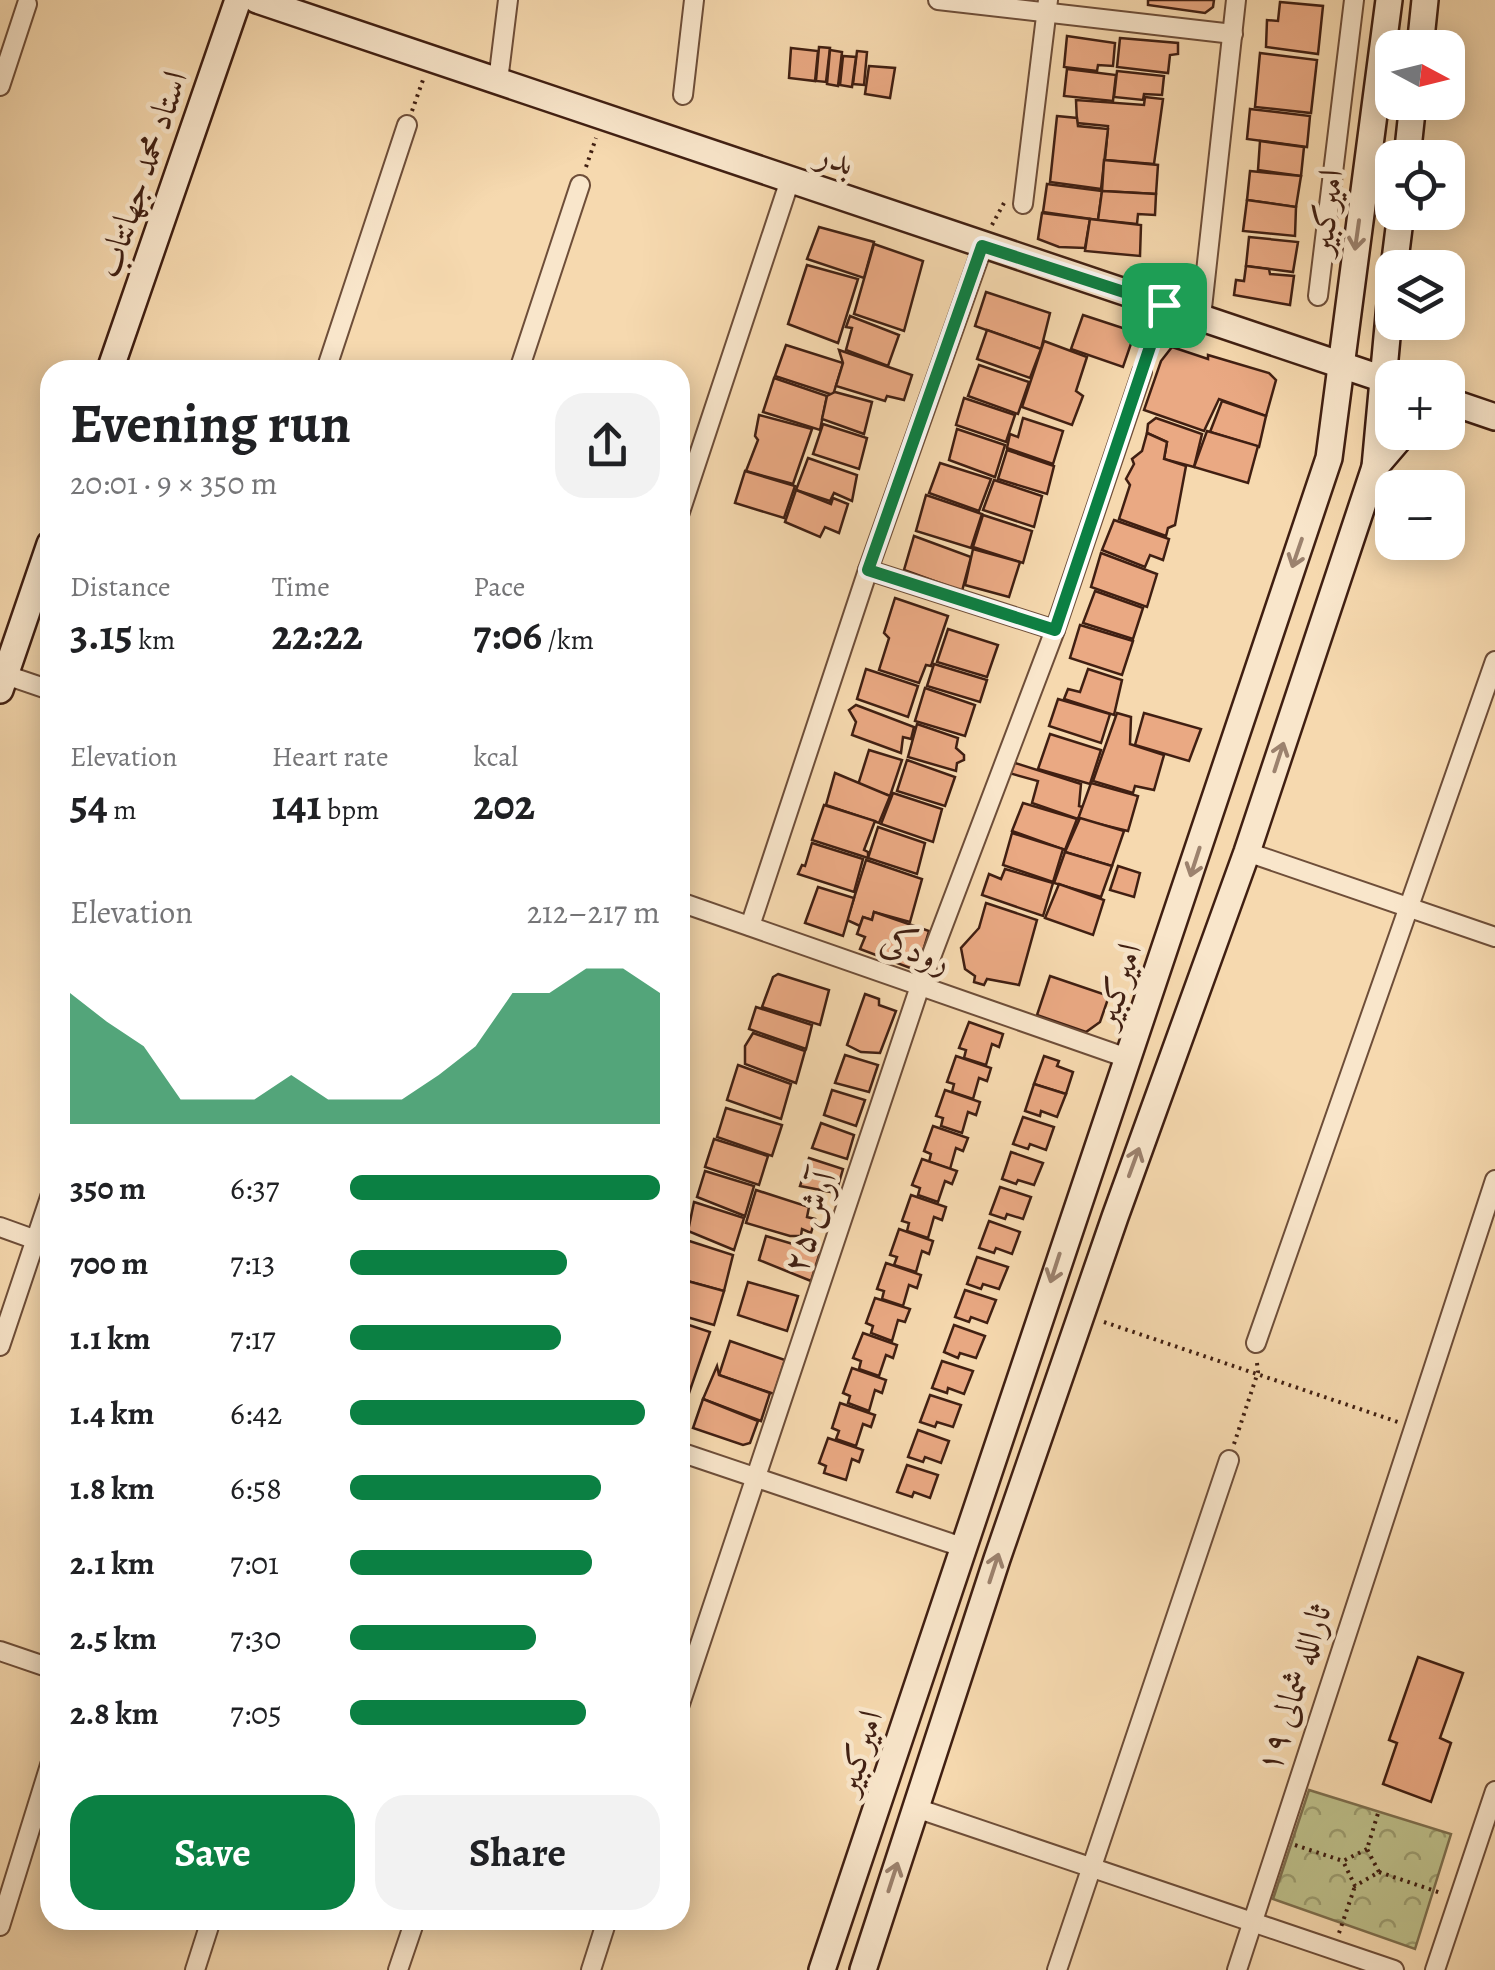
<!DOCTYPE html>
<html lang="en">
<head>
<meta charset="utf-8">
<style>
  :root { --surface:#fff; --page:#f2f2f2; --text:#202124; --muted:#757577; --accent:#0b8043 }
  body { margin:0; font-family:Alegreya,Amiri,serif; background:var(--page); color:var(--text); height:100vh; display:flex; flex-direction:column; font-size:38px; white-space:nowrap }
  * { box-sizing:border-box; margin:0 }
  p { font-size:32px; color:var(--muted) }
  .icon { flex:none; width:55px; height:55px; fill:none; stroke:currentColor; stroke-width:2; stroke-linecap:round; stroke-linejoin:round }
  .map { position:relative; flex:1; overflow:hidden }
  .details { position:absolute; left:40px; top:360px; width:650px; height:1570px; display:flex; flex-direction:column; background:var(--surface); border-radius:30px; box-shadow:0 5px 25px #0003 }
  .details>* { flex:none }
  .needle { width:65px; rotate:97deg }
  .tools { position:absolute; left:1375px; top:30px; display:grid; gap:20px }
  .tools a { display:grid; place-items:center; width:90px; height:90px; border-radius:20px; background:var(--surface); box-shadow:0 5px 25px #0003; font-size:50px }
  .pin { position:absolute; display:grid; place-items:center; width:85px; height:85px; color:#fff; margin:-42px; border-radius:20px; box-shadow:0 5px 15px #0006 }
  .round { display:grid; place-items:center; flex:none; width:105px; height:105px; border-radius:30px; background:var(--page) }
  .overview { display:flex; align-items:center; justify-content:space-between; height:170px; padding:0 30px }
  h1 { font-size:55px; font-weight:600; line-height:75px }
  .figures { display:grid; grid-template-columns:repeat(3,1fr); gap:15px; height:170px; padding:10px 30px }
  .figures div { display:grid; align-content:center }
  .figures b { font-size:42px; font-weight:600 }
  .figures small { font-size:28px; font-weight:400 }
  .figures p { font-size:28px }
  .chart { height:280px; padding:20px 30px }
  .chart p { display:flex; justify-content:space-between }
  .chart svg { width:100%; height:180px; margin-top:10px; fill:var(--accent); opacity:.7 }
  .button { display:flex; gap:20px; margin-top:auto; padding:20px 30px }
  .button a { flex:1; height:115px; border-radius:30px; background:var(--accent); color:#fff; font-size:40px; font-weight:600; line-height:115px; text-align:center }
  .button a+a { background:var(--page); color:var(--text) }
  ul { padding:0 30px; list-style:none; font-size:32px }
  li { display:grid; grid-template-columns:160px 120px 1fr; align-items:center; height:75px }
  li i { height:25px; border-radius:12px; background:var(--accent) }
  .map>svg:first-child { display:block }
</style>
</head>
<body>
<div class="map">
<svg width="1495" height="1970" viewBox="0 0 1495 1970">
  <defs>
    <pattern id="park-crowns" width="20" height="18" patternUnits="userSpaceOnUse" patternTransform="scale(2.5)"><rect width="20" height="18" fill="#bdbf8a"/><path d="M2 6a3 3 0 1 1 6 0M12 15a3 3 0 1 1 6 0" fill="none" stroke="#9b9b6f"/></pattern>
  </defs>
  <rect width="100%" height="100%" fill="#f6d9af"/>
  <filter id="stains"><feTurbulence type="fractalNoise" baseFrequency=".002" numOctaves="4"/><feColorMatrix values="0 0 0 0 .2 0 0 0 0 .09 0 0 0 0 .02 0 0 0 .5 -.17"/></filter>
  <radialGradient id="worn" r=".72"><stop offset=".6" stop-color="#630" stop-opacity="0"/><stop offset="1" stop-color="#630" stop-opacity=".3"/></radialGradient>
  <!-- park -->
  <polygon fill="url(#park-crowns)" stroke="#7e6f4e" stroke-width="2.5" points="1309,1790 1451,1834 1415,1949 1273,1899"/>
  <!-- building -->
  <g fill="#eaa983" stroke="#401f12" stroke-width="2.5">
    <polygon points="1148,0 1214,0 1213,7 1205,13 1148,5"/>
    <polygon points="1280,2 1323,6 1318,54 1266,47 1267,20 1278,21"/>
    <polygon points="1067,36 1115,43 1113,66 1098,65 1097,71 1064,67"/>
    <polygon points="1120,38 1178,43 1178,54 1170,55 1168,73 1117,67"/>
    <polygon points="819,47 830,48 826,82 816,81"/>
    <polygon points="791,48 818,51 815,81 789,78"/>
    <polygon points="830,50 842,52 838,86 827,84"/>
    <polygon points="857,51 867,52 864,85 853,84"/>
    <polygon points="1260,53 1317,60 1311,113 1255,107"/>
    <polygon points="843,56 856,57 852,87 840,85"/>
    <polygon points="869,66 895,68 890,98 865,94"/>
    <polygon points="1067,69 1116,75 1113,101 1064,96"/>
    <polygon points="1117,71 1164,76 1162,95 1144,94 1143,100 1114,97"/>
    <polygon points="1145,97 1163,99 1154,164 1105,160 1108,126 1077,123 1076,100 1144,105"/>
    <polygon points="1250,109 1310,116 1307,147 1247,139"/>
    <polygon points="1057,116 1077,118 1078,126 1108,129 1101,189 1050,182"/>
    <polygon points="1260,141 1304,147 1301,176 1258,170"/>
    <polygon points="1104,160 1158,165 1156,194 1102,191"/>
    <polygon points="1250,171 1301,176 1296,207 1247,200"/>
    <polygon points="1047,184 1102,191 1098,220 1043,212"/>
    <polygon points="1102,191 1156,194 1155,215 1138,214 1137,224 1098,220"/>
    <polygon points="1247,200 1296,207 1295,236 1243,231"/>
    <polygon points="1042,213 1090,219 1085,248 1059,247 1038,239"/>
    <polygon points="1090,219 1141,225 1140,256 1085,251"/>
    <polygon points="819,227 874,242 864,278 807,259"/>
    <polygon points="1249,237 1298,242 1293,272 1246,266"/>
    <polygon points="874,244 923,261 904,331 854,314"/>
    <polygon points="807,265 858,279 838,343 788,324"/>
    <polygon points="1246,266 1269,269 1270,274 1294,276 1290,305 1234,295 1236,280 1244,281"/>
    <polygon points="986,292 1050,313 1041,349 975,326"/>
    <polygon points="1083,315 1135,332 1123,367 1071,349"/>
    <polygon points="850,316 899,335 888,366 846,350 852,328 846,327"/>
    <polygon points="987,330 1041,349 1030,378 977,359"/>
    <polygon points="1044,341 1087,357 1076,391 1083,396 1072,425 1022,407"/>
    <polygon points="786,345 843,363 833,395 775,376"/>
    <polygon points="1172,347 1208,359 1208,355 1269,373 1276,380 1266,416 1219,399 1204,431 1144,410 1161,361"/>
    <polygon points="839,350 912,375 904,400 887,396 885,401 836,386 843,363"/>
    <polygon points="979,365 1029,382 1018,414 968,396"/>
    <polygon points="774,378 827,396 820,430 763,412"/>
    <polygon points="835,392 872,402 864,434 822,419 827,396"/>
    <polygon points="964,398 1015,415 1006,442 956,425"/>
    <polygon points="1222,401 1266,416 1259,447 1210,432"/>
    <polygon points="759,415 812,429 793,484 746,471 758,440 755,436"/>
    <polygon points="1023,418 1063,431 1053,464 1007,448 1010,434 1018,437"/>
    <polygon points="1156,418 1202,434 1194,467 1164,459 1167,442 1147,433 1148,424"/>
    <polygon points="823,424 867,438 859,469 813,454"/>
    <polygon points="957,429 1005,445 995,477 949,460"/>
    <polygon points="1207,431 1258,446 1248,483 1194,467"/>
    <polygon points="1147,433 1167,442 1164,459 1186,466 1175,525 1168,528 1166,536 1119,519 1130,485 1126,479 1134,464 1132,459 1142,451"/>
    <polygon points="1007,450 1054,466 1047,494 998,479"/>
    <polygon points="808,458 857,475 852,501 834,493 830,501 796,490"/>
    <polygon points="940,463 991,479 979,511 929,493"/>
    <polygon points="745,471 795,486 784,518 735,503"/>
    <polygon points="994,480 1042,496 1034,527 983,510"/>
    <polygon points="796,490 831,504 833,498 848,504 839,533 825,527 820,537 785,522"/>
    <polygon points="926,495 982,514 971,548 916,531"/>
    <polygon points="983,515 1032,531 1023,563 973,547"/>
    <polygon points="1114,520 1169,539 1163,560 1150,555 1145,567 1102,550"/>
    <polygon points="914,536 971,557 962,591 904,570"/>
    <polygon points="973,549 1020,562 1009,597 965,585"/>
    <polygon points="1101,553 1157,574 1147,607 1091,587"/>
    <polygon points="1095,591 1143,608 1133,639 1083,623"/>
    <polygon points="895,598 948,616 931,666 926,665 919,683 879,670 889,638 884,633"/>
    <polygon points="1080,625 1133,641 1122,675 1070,658"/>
    <polygon points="948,629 998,645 987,677 937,662"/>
    <polygon points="934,664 987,680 980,702 927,686"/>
    <polygon points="866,669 918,686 908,717 857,699"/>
    <polygon points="1088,669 1122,680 1114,715 1064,699 1068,689 1080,692"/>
    <polygon points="925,688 975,705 965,736 915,721"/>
    <polygon points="1058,699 1110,714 1101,743 1049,726"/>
    <polygon points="856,705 914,727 911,739 903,737 901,753 852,735 856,722 849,710"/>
    <polygon points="1117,713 1131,717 1130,744 1164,755 1154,790 1135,786 1133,793 1093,781"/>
    <polygon points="1144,713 1201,729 1189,761 1135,745"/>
    <polygon points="917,724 958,738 956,748 964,755 964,760 957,763 956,771 908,757"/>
    <polygon points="1050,734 1101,750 1090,784 1038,769"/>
    <polygon points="869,750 902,760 890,796 858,785"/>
    <polygon points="907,760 955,777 945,806 897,791"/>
    <polygon points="1012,762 1081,784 1079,806 1083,807 1078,819 1032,803 1038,781 1009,773"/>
    <polygon points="835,773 890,796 879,823 826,805"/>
    <polygon points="1091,783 1138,796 1128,831 1078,819"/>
    <polygon points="893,793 942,809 933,842 881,824"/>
    <polygon points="1023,803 1077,819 1065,850 1012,831"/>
    <polygon points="824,805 875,821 864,850 868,852 868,858 812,840"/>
    <polygon points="1080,818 1124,831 1112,866 1065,852"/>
    <polygon points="878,827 925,843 917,874 868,858"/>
    <polygon points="1012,833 1063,849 1053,882 1003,865"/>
    <polygon points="812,843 863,859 854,892 798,874 802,865 805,866"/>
    <polygon points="1065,852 1112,866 1101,897 1054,883"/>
    <polygon points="866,860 922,879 910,922 874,912 872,920 863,917 860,926 847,920"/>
    <polygon points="1118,866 1140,873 1134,897 1110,890"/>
    <polygon points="1005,869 1053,883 1043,916 982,895 989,874 1001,879"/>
    <polygon points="1059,884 1104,900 1093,935 1045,918"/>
    <polygon points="818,887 854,898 843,936 805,923"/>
    <polygon points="986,903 1037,920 1019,985 987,979 984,985 974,982 975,976 965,969 961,948 979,928"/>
    <polygon points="874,912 929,931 919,964 910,968 860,949 865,937 857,934 863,917 872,920"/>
    <polygon points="778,974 829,990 820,1025 762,1007 773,977"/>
    <polygon points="1050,976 1109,996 1100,1022 1086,1032 1037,1015"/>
    <polygon points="865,994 879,999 879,1005 896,1011 880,1053 861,1052 847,1045"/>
    <polygon points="756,1007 812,1025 806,1049 749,1029"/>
    <polygon points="969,1022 1003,1034 999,1047 992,1044 986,1065 964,1058 966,1050 959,1048"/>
    <polygon points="753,1033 805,1051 796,1083 745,1064 745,1046"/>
    <polygon points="845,1055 878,1065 869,1092 835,1083"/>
    <polygon points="956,1056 991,1068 987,1081 979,1078 973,1099 952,1092 954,1084 947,1082"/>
    <polygon points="1044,1056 1059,1061 1057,1066 1073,1072 1066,1094 1034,1084"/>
    <polygon points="738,1065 791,1084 781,1119 727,1100"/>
    <polygon points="1034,1084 1066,1094 1057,1117 1041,1111 1040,1116 1025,1111"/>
    <polygon points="832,1090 865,1100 856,1126 824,1115"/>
    <polygon points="945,1090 980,1102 976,1115 968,1112 962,1133 941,1126 943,1118 936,1116"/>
    <polygon points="726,1108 782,1125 772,1156 717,1137"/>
    <polygon points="1023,1117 1054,1127 1046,1150 1030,1144 1028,1149 1013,1144"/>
    <polygon points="821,1123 854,1135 847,1159 812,1148"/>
    <polygon points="933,1126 968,1138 963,1151 956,1148 950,1169 929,1162 931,1154 924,1151"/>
    <polygon points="714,1139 768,1156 759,1185 705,1167"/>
    <polygon points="1011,1152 1043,1163 1034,1185 1018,1180 1016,1184 1002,1179"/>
    <polygon points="809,1158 843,1169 836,1193 800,1186"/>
    <polygon points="922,1159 957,1171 952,1184 945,1181 938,1202 918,1195 920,1188 912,1185"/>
    <polygon points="705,1171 754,1186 745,1216 697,1197"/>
    <polygon points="1000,1187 1031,1197 1023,1219 1007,1214 1005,1219 990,1214"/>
    <polygon points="756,1190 809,1207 807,1217 815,1219 811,1233 802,1229 801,1236 790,1236 746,1223"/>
    <polygon points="911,1195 946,1207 942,1220 934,1217 928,1238 907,1231 909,1223 902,1221"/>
    <polygon points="694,1202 744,1218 734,1250 688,1231"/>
    <polygon points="989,1221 1020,1232 1012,1254 996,1248 994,1253 979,1248"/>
    <polygon points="899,1229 933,1241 929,1254 922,1251 916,1272 894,1265 897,1257 890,1255"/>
    <polygon points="766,1236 820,1252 811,1281 759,1260"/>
    <polygon points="680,1238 733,1255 724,1291 680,1279"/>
    <polygon points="977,1257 1008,1267 999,1289 983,1284 981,1289 967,1284"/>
    <polygon points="886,1263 921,1275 917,1288 909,1285 903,1306 882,1299 884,1291 877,1289"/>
    <polygon points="680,1279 724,1291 714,1325 680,1315"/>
    <polygon points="748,1282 798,1296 787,1331 738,1315"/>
    <polygon points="965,1290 996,1300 987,1323 971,1317 969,1322 955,1317"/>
    <polygon points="875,1298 910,1309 905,1322 898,1320 892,1341 871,1333 873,1326 866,1323"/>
    <polygon points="680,1322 710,1332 688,1396 680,1394"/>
    <polygon points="954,1325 985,1336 976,1358 960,1353 958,1358 944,1352"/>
    <polygon points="863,1333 897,1345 893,1358 886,1355 879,1376 859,1369 861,1361 853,1358"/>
    <polygon points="730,1341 785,1360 774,1394 719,1375"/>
    <polygon points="942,1361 973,1371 964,1394 948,1388 947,1393 932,1388"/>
    <polygon points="717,1366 719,1375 770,1393 761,1421 703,1399"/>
    <polygon points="852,1368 886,1380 882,1393 875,1390 869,1411 848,1403 850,1396 843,1393"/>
    <polygon points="930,1395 961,1405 953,1427 937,1422 935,1427 920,1422"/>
    <polygon points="703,1399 758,1421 750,1443 743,1445 693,1428"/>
    <polygon points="840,1403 875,1415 871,1427 863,1424 856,1446 836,1439 839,1431 832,1428"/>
    <polygon points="918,1430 949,1441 941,1463 925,1457 923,1462 908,1457"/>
    <polygon points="828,1438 863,1450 859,1462 852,1459 846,1480 824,1473 826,1466 819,1463"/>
    <polygon points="907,1465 938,1475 930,1498 914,1492 912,1497 897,1492"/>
    <polygon points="1418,1657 1463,1673 1440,1738 1451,1743 1431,1802 1383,1784 1397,1743 1389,1740"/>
  </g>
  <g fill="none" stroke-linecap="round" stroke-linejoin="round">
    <!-- street casing -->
    <g stroke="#6e4e39" stroke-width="22">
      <g id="street">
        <polyline points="938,0 1233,34"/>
        <polyline points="498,81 508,0"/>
        <polyline points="0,86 27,4"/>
        <polyline points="683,95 694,0"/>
        <polyline points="1023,204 1048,0"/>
        <polyline points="1318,296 1354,0"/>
        <polyline points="1201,317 1236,0"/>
        <polyline points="326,370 407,125"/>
        <polyline points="519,370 580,185"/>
        <polyline points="680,512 790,180"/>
        <polyline points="868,570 1055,630"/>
        <polyline points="0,673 50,690"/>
        <polyline points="1247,852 1495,937"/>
        <polyline points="680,902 1130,1059"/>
        <polyline points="750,926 868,570 983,246"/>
        <polyline points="0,1227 50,1245"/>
        <polyline points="1256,1343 1495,661"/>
        <polyline points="0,1346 50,1197"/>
        <polyline points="680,1452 962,1547"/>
        <polyline points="0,1651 50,1668"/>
        <polyline points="680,1704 920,986 1055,630 1142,372"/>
        <polyline points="916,1808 1394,1970"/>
        <polyline points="0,1926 50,1765"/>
        <polyline points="195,1970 211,1920"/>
        <polyline points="398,1970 415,1920"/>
        <polyline points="591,1970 607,1920"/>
        <polyline points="1057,1970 1229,1460"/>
        <polyline points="1237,1970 1495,1180"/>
        <polyline points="1435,1970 1495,1791"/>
      </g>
    </g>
    <!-- secondary casing -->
    <g stroke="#401f12" stroke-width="30">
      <g id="secondary">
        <polyline points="257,0 1392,382"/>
        <polyline points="1420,48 1425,0"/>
        <polyline points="1407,158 1413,102"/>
        <polyline points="1394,268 1401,212"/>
        <polyline points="110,370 238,0"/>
        <polyline points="1448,401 1495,417"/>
        <polyline points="1375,467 1405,432"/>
        <polyline points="0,690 50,544"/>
        <polyline points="822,1970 1329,458 1389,0"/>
        <polyline points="863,1970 997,1559 1115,1217 1247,852 1375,467 1392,283"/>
      </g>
    </g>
    <!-- path -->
    <g stroke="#401f12" stroke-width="4" stroke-dasharray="2.5 5" stroke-linecap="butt">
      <polyline points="412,111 424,77"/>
      <polyline points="586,167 596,138"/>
      <polyline points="992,225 1004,203"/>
      <polyline points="1148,353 1158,324"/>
      <polyline points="1104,1322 1398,1422"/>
      <polyline points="1234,1444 1258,1372 1257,1363"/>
      <polyline points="1295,1845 1343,1861"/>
      <polyline points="1367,1849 1343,1861 1355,1886 1379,1872 1367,1849 1379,1810"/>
      <polyline points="1379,1872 1441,1893"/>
      <polyline points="1339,1933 1355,1886"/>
    </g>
    <!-- street -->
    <use href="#street" stroke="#f9e6cb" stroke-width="18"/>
    <!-- secondary -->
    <use href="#secondary" stroke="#f9e6cb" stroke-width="25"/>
  </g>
  <!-- one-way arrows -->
  <defs><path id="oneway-shaft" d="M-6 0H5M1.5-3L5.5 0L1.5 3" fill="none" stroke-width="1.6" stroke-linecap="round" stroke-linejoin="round" transform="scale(2.5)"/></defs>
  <g stroke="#9c826e">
    <use href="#oneway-shaft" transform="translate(1357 235) rotate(98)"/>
    <use href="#oneway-shaft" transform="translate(1297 553) rotate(109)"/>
    <use href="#oneway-shaft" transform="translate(1279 757) rotate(-72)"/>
    <use href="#oneway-shaft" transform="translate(1195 862) rotate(108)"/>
    <use href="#oneway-shaft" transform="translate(1134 1162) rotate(-70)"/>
    <use href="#oneway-shaft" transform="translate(1055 1268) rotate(108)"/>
    <use href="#oneway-shaft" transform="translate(994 1568) rotate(-72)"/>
    <use href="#oneway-shaft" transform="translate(893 1877) rotate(-72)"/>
  </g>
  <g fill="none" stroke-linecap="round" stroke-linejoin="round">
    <!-- route casing -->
    <g stroke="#fff" stroke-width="20">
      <polygon id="route" points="982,246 1164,305 1055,630 868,570"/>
    </g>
    <!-- route -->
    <use href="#route" stroke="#0b8043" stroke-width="12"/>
  </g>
  <g text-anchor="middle" stroke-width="9" stroke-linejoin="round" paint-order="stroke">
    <!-- street labels -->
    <g font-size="35" fill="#401f12" stroke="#f9e6cb">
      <text transform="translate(836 158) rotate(19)" y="12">بدر</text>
      <text transform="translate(141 174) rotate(-71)" y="12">استاد محمد جهانتاب</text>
      <text transform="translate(1325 212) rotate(-82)" y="12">امیرکبیر</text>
      <text transform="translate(916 950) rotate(20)" y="12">رودکی</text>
      <text transform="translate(1117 985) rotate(-72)" y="12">امیرکبیر</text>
      <text transform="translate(809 1222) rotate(-72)" y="12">آرش ۲۵</text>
      <text transform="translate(1293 1688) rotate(-72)" y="12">ثارالله شمالی ۱۹</text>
      <text transform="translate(858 1752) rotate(-72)" y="12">امیرکبیر</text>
    </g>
  </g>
  <rect width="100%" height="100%" filter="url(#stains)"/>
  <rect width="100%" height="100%" fill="url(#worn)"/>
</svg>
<div class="tools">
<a><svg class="needle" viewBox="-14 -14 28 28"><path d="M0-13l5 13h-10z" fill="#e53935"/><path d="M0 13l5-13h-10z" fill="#757577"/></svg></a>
<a><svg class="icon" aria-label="locate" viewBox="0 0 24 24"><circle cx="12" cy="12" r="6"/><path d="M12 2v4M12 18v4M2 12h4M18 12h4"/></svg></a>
<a><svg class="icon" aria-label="layers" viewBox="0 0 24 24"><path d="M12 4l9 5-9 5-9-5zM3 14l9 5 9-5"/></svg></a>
<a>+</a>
<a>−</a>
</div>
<div class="pin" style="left:1164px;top:305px;background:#1e9e55"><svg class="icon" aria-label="arrive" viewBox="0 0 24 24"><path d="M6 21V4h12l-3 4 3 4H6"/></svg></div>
<section class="details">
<div class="overview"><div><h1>Evening run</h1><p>20:01 · 9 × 350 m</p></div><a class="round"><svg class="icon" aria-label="share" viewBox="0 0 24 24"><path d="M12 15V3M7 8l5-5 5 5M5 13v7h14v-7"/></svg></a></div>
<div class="figures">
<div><p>Distance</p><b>3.15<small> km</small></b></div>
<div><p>Time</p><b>22:22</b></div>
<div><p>Pace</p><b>7:06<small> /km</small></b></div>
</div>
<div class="figures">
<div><p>Elevation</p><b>54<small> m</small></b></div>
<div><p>Heart rate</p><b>141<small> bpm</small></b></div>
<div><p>kcal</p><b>202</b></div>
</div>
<div class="chart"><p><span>Elevation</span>212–217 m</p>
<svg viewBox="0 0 160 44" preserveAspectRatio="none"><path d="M0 44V12L10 19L20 25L30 38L40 38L50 38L60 32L70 38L80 38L90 38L100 32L110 25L120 12L130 12L140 6L150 6L160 12V44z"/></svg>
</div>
<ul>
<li><b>350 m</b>6:37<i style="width:100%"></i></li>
<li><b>700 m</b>7:13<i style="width:70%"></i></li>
<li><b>1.1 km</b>7:17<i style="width:68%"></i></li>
<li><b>1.4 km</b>6:42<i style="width:95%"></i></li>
<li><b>1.8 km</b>6:58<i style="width:81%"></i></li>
<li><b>2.1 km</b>7:01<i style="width:78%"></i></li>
<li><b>2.5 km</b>7:30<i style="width:60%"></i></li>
<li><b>2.8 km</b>7:05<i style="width:76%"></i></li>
</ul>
<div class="button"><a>Save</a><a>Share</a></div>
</section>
</div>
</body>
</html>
